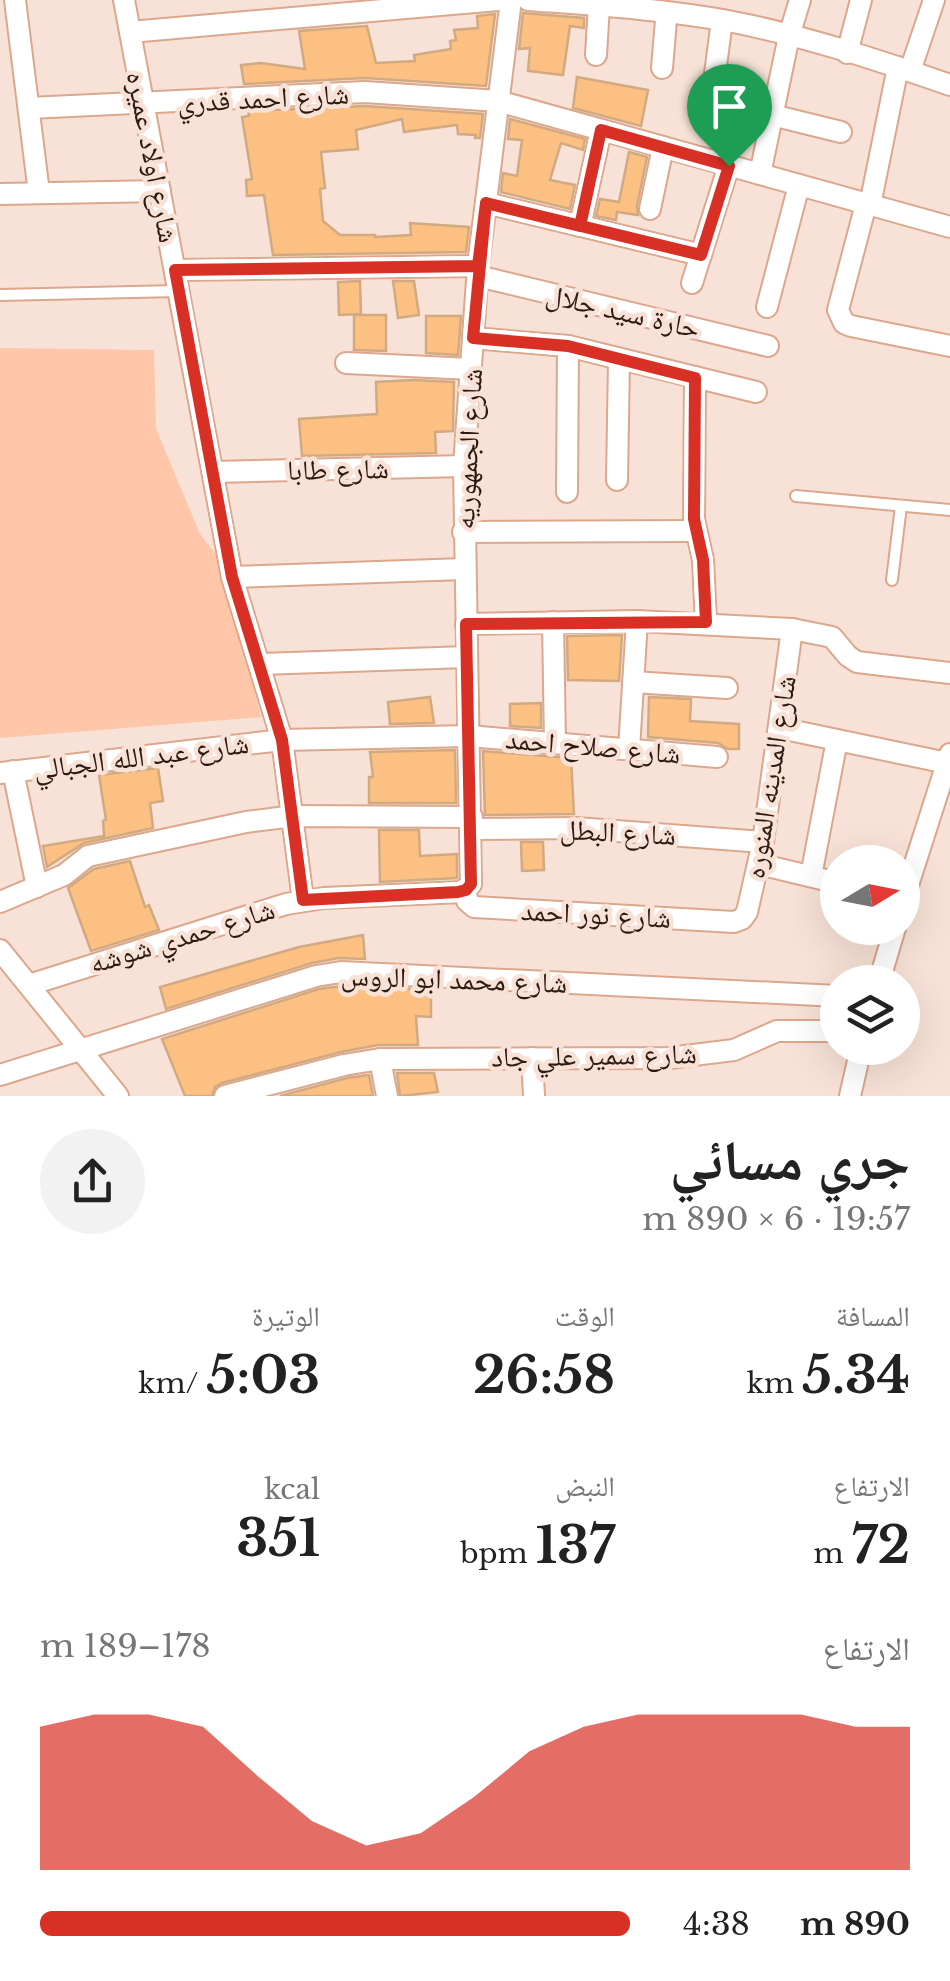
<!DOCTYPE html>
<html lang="ar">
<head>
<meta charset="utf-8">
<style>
  :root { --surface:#fff; --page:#f2f2f2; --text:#222; --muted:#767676; --accent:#d93025 }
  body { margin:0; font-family:"Libre Baskerville","Noto Naskh Arabic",serif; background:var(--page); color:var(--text); direction:rtl; height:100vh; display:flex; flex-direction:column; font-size:38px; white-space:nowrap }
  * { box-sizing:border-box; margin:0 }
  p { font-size:32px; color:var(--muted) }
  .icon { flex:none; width:55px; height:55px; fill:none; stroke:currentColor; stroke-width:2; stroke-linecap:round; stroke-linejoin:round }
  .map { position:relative; height:1096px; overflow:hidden; direction:ltr }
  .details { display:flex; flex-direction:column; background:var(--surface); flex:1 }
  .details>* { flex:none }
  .needle { width:65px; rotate:80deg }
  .buttons { position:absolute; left:820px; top:845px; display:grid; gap:20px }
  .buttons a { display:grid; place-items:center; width:100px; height:100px; border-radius:50%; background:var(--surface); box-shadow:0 10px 40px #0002; font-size:50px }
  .pin { position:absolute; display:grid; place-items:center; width:85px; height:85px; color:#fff; margin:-102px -42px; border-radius:50% 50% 50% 0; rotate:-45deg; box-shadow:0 0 10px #0007 }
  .pin .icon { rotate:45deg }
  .round { display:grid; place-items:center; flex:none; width:105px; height:105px; border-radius:52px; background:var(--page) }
  .overview { display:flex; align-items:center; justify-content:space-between; height:170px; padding:0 40px }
  h1 { font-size:55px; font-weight:800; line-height:75px }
  .figures { display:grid; grid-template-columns:repeat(3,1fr); gap:15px; height:170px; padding:10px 40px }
  .figures div { display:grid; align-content:center }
  .figures b { font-size:50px; font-weight:800 }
  .figures small { font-size:28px; font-weight:400 }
  .figures p { font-size:28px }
  .chart { height:280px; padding:20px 40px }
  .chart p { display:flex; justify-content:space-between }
  .chart svg { width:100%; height:180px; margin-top:10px; fill:var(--accent); opacity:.7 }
  ul { padding:0 40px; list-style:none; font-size:32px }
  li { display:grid; grid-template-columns:160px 120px 1fr; align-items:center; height:75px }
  li i { height:25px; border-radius:12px; background:var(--accent) }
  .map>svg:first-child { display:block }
</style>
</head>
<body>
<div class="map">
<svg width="950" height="1096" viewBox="0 0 950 1096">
  <rect width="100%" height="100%" fill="#f8e2d7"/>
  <!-- green -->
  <polygon fill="#ffc6aa" points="0,348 154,350 156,429 200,534 220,560 261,717 0,738"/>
  <!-- building -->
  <g fill="#fcc182" stroke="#d1aa81" stroke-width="2.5">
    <polygon points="523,13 584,18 584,28 570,26 563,75 528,71 530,48 519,49"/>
    <polygon points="495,14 486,86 365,78 244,84 241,65 261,63 305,69 299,31 367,26 376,63 415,61 414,55 451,49 450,41 456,40 454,30 478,28 477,16"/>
    <polygon points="577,77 648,90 641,126 573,108"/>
    <polygon points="365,106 483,114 480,138 475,138 476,135 458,134 457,125 404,132 402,119 356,130 358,149 321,152 325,188 320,189 323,221 340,235 375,235 375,237 411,235 410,223 469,227 466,252 273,255 264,195 247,196 246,180 252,179 242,117 249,116 248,111"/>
    <polygon points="510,119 585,139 583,150 561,143 550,180 575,185 570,209 501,192 503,173 517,176 522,140 508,139"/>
    <polygon points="629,152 647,157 637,206 638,215 617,212 616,220 596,216 600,199 619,202"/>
    <polygon points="360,281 361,314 339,315 338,282"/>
    <polygon points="393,281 414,281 419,315 398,318"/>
    <polygon points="354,315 386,315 386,351 354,350"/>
    <polygon points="426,316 461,316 458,355 426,353"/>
    <polygon points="414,380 454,382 453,431 435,432 436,453 302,456 299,419 377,414 376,382"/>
    <polygon points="622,635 619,681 568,680 567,636"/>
    <polygon points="430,697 434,723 390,724 388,702"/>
    <polygon points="649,697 691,699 690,721 739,724 739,749 728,749 718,743 648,737"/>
    <polygon points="541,703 541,728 510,726 510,704"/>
    <polygon points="455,750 456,803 369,803 369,777 373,777 370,752"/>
    <polygon points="483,751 571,758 574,814 485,815"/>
    <polygon points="158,768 163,801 150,803 153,828 84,843 47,867 43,846 104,836 103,821 106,820 99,775"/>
    <polygon points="379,830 419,830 420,856 457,854 457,878 380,882"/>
    <polygon points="521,842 543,842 544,870 522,871"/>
    <polygon points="130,861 145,907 149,905 159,930 91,951 68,888 94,869"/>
    <polygon points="363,935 365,959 339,958 312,963 166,1009 160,987 299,947"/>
    <polygon points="342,986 431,990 431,1017 416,1016 418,1045 378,1045 341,1052 222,1083 215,1087 212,1096 185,1096 162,1039 319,989"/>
    <polygon points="397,1073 434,1073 438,1092 400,1096"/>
    <polygon points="369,1075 373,1096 280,1096 347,1078"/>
  </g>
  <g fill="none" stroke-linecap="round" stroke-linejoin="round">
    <!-- lane casing -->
    <g stroke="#dba78d" stroke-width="14">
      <g id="lane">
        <polyline points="0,295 178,291"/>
        <polyline points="796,496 950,510"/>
        <polyline points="892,580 901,506"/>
      </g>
    </g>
    <!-- street casing -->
    <g stroke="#dba78d" stroke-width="24">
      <g id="street">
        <polyline points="15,0 39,193"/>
        <polyline points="124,0 232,577 282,740 303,900"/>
        <path d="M528,0C595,5 662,9 728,21C802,35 878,60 950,85"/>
        <polyline points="130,32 498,0"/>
        <polyline points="847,53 861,0"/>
        <polyline points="596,55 599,5"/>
        <polyline points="662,68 666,20 663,12"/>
        <polyline points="910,71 934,0"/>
        <polyline points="713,89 722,20"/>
        <polyline points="29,108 365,92 498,101 950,227"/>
        <polyline points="772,115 841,132"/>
        <polyline points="760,174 789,36 800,0"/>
        <polyline points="0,194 160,191"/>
        <polyline points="486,203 701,255"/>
        <polyline points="866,204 838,310 844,323 851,326 950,346"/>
        <polyline points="870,205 898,67"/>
        <polyline points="650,209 663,147"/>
        <polyline points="580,226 601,130"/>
        <polyline points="175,270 478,266"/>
        <polyline points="478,276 768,346"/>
        <polyline points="692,283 729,165"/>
        <polyline points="767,307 799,185"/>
        <polyline points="473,338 568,346 756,392"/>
        <polyline points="346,363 471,369"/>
        <polyline points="695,377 694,519 703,560 706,622"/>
        <polyline points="213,472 464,466"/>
        <polyline points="617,480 619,359"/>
        <polyline points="567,492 568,346"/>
        <polyline points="463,532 695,531"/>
        <polyline points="232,577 464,569"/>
        <polyline points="553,622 555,743"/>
        <polyline points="466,624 637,621 792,629 832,637 848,656 857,662 950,673"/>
        <polyline points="261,664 467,657"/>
        <polyline points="633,682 727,688"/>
        <polyline points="780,728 947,763"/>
        <polyline points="629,749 637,621"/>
        <polyline points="13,771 37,887"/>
        <polyline points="0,773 282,740 469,736 717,757"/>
        <polyline points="472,829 576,828 763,842"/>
        <polyline points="759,864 838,883"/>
        <polyline points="811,876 837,740"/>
        <polyline points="466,890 467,901 474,907 734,922 742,919 747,912 763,842 792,629"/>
        <polyline points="0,902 64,875 88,856 246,822 294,816 472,817"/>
        <polyline points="902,904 950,754"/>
        <polyline points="0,950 118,1096"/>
        <polyline points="879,982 895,928"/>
        <polyline points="29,985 286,904 324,898 462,892 471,884 464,466 478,266 511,0"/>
        <polyline points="532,1058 534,1096"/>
        <polyline points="380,1059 387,1096"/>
        <polyline points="0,1075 316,976 341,972 838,996"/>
        <polyline points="225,1096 344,1065 380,1059 669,1058 734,1050 777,1031 838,1031"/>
        <polyline points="850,1096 861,1048"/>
      </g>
    </g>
    <!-- lane -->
    <use href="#lane" stroke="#fff" stroke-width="10"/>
    <!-- street -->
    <use href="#street" stroke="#fff" stroke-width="20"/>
  </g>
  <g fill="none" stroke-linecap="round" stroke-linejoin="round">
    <!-- route casing -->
    <g stroke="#fff" stroke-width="20">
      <polyline id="route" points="729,166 701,255 486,203 478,266 175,270 232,577 282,740 303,900 458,892 466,890 471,884 466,624 706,622 703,560 694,519 695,378 568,346 473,338 486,203 580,226 601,130 729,166"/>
    </g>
    <!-- route -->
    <use href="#route" stroke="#d93025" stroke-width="12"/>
  </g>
  <g text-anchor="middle" stroke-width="9" stroke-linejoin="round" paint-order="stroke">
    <!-- street labels -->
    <g font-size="28" fill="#2d1a10" stroke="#f8e2d7">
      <text transform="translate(263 98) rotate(-3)" y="10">شارع احمد قدري</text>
      <text transform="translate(153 157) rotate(79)" y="10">شارع اولاد عميره</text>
      <text transform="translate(623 311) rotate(13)" y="10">حارة سيد جلال</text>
      <text transform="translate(468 449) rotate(-87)" y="10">شارع الجمهوريه</text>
      <text transform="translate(338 469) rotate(-1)" y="10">شارع طابا</text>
      <text transform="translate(593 746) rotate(5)" y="10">شارع صلاح احمد</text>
      <text transform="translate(141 756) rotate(-7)" y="10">شارع عبد الله الجبالي</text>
      <text transform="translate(770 777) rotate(-81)" y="10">شارع المدينه المنوره</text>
      <text transform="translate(618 832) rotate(3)" y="10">شارع البطل</text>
      <text transform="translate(596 914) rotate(3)" y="10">شارع نور احمد</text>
      <text transform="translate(182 936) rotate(-17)" y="10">شارع حمدي شوشه</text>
      <text transform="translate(454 979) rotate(2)" y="10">شارع محمد ابو الروس</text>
      <text transform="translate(594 1055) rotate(-1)" y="10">شارع سمير علي جاد</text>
    </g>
  </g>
</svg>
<div class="buttons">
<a><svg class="needle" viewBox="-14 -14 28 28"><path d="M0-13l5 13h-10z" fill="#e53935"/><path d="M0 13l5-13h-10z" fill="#767676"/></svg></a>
<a><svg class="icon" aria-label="layers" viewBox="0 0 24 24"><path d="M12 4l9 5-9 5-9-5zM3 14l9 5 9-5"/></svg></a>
</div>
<div class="pin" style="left:729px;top:166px;background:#1e9e55"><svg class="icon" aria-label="arrive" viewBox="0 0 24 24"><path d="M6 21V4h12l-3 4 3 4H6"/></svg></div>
</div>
<section class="details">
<div class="overview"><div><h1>جري مسائي</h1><p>19:57 · 6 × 890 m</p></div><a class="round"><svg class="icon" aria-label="share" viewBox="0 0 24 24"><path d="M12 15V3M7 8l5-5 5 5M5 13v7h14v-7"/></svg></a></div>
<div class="figures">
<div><p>المسافة</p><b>5.34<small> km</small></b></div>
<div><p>الوقت</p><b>26:58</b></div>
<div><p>الوتيرة</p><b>5:03<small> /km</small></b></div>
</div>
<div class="figures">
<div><p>الارتفاع</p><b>72<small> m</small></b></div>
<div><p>النبض</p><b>137<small> bpm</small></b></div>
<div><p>kcal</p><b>351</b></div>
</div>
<div class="chart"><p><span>الارتفاع</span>178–189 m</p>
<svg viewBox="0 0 160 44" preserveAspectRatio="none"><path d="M0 44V9L10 6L20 6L30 9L40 21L50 32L60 38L70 35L80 26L90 15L100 9L110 6L120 6L130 6L140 6L150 9L160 9V44z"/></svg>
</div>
<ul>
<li><b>890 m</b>4:38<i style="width:100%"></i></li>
</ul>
</section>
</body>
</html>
